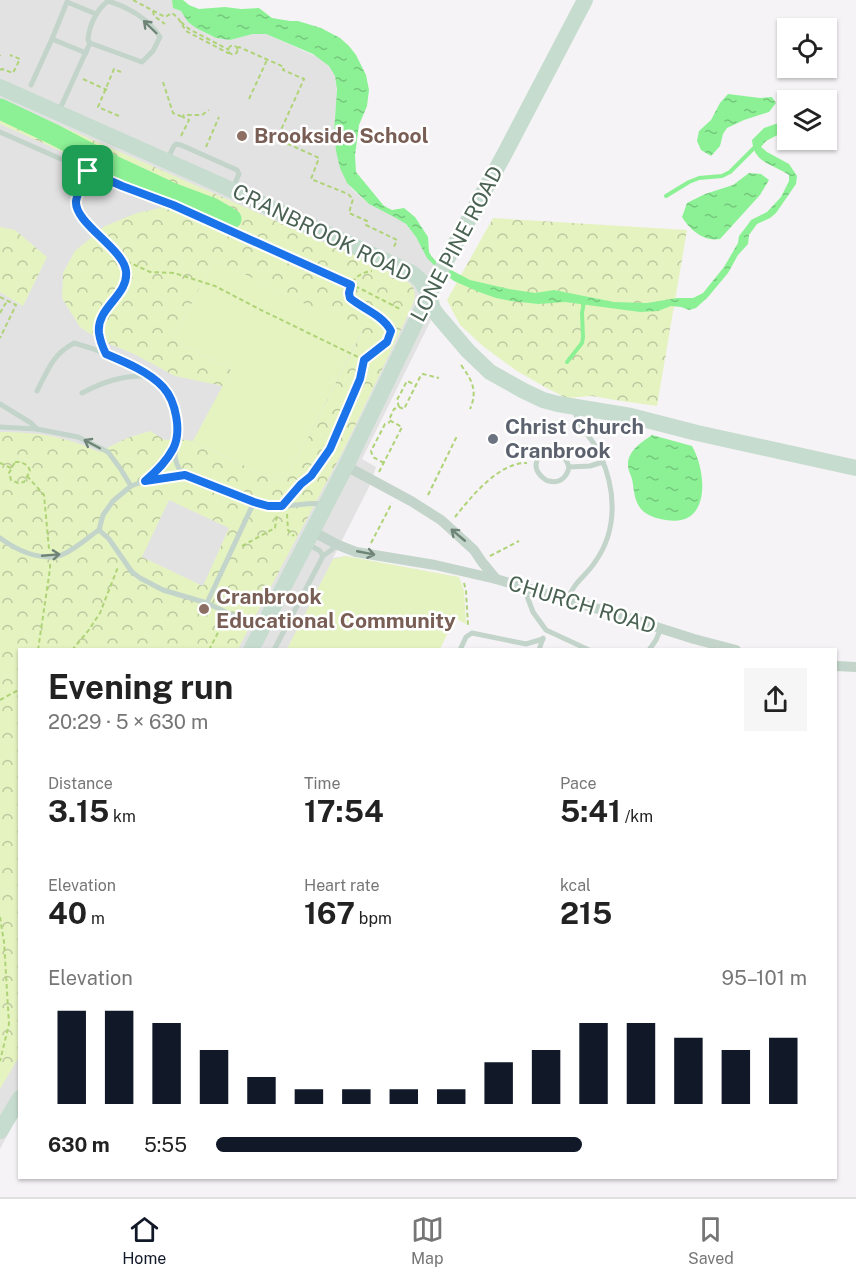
<!DOCTYPE html>
<html lang="en">
<head>
<meta charset="utf-8">
<style>
  :root { --surface:#fff; --page:#f6f6f6; --text:#222; --muted:#767676; --line:#e0e0e0; --accent:#111827 }
  body { margin:0; font-family:"Public Sans",sans-serif; background:var(--page); color:var(--text); height:100vh; display:flex; flex-direction:column; font-size:22px; white-space:nowrap }
  * { box-sizing:border-box; margin:0 }
  p { font-size:20px; color:var(--muted) }
  .icon { flex:none; width:33px; height:33px; fill:none; stroke:currentColor; stroke-width:2; stroke-linecap:round; stroke-linejoin:round }
  .map { position:relative; flex:1; overflow:hidden }
  .drawer { position:absolute; left:18px; top:648px; width:819px; height:531px; display:flex; flex-direction:column; background:var(--surface); border-radius:0px; box-shadow:0 2px 4px #0004 }
  .drawer>* { flex:none }
  .tools { position:absolute; left:777px; top:18px; display:grid; gap:12px }
  .tools a { display:grid; place-items:center; width:60px; height:60px; border-radius:0px; background:var(--surface); box-shadow:0 2px 4px #0004; font-size:30px }
  .pin { position:absolute; display:grid; place-items:center; width:51px; height:51px; color:#fff; margin:-26px; border-radius:12px; box-shadow:0 3px 9px #0006 }
  .round { display:grid; place-items:center; flex:none; width:63px; height:63px; border-radius:0px; background:var(--page) }
  .head { display:flex; align-items:center; justify-content:space-between; height:102px; padding:0 30px }
  h1 { font-size:33px; font-weight:700; line-height:45px }
  .stats { display:grid; grid-template-columns:repeat(3,1fr); gap:9px; height:102px; padding:6px 30px }
  .stats div { display:grid; align-content:center }
  .stats b { font-size:30px; font-weight:700 }
  .stats small { font-size:16px; font-weight:400 }
  .stats p { font-size:16px }
  .chart { height:168px; padding:12px 30px }
  .chart p { display:flex; justify-content:space-between }
  .chart svg { width:100%; height:108px; margin-top:6px; stroke:var(--accent); stroke-width:6 }
  ul { padding:0 30px; list-style:none; font-size:20px }
  li { display:grid; grid-template-columns:96px 72px 1fr; align-items:center; height:45px }
  li i { height:15px; border-radius:8px; background:var(--accent) }
  .tabs { display:flex; justify-content:space-around; align-items:center; height:84px; border-top:2px solid var(--line); background:var(--surface); font-size:16px; color:var(--muted) }
  .tabs a { display:grid; justify-items:center; gap:3px }
  .tabs .current { color:var(--accent) }
  .map>svg:first-child { display:block }
</style>
</head>
<body>
<div class="map">
<svg width="856" height="1197" viewBox="0 0 856 1197">
  <defs>
    <pattern id="forest-crowns" width="20" height="18" patternUnits="userSpaceOnUse" patternTransform="scale(1.5)"><rect width="20" height="18" fill="#e5f3c1"/><path d="M2 6a3 3 0 1 1 6 0M12 15a3 3 0 1 1 6 0" fill="none" stroke="#bcc89f"/></pattern>
    <pattern id="water-ripples" width="26" height="14" patternUnits="userSpaceOnUse" patternTransform="scale(1.5)"><rect width="26" height="14" fill="#8cf195"/><path d="M2 4q2-2 4 0t4 0M15 11q2-2 4 0t4 0" fill="none" stroke="#74c77c"/></pattern>
  </defs>
  <rect width="100%" height="100%" fill="#f5f3f5"/>
  <!-- education -->
  <polygon fill="#e3e2e3" points="0,0 172,0 176,9 181,11 188,22 207,34 216,38 230,40 253,34 266,34 320,58 329,66 335,76 337,94 334,132 351,188 369,204 403,221 414,234 436,267 439,304 362,459 376,467 369,487 333,558 346,556 405,649 20,650 20,1112 0,1149"/>
  <!-- green -->
  <g fill="#e5f3c1">
    <polygon points="214,259 362,331 284,485 193,441 231,370 173,340"/>
    <polygon points="346,556 459,577 464,591 466,624 455,618 440,649 287,649 333,559"/>
  </g>
  <!-- forest -->
  <g fill="url(#forest-crowns)" fill-rule="evenodd">
    <path d="M0,99L326,243H331L402,278C422,290 415,299 407,317L344,449L238,649L20,650V1055L0,1089V432C37,432 65,436 99,452L127,438L150,431L165,440L179,439L193,441L284,485L362,332L214,259L173,340L231,370L223,386L175,376L134,354L98,339L80,327L62,298L63,273L75,251L105,226L137,213L161,208L164,197L0,124ZM169,500L229,528L203,586L142,557Z"/>
    <polygon points="493,218 687,230 657,406 615,400 592,396 566,398 543,386 517,371 484,347 460,325 447,300"/>
    <polygon points="0,227 15,230 47,257 23,306 0,292"/>
  </g>
  <!-- water -->
  <g fill="url(#water-ripples)">
    <path d="M172,0H183L189,5L199,9L225,7L241,9L259,8L272,18L290,21H298L321,28L340,38L349,46L356,55L366,75L369,90L367,106L359,125L355,155L356,172L384,206L392,210L404,208L415,217L428,237L429,252L432,257L438,263L470,280L509,289L535,293L554,290L614,302L647,303L677,298H693L703,293L724,267L738,243L739,236L746,227L751,220L767,212L781,197L789,181V175C773,164 754,164 752,140L764,128L787,120V130L766,141L761,147L767,152L789,164L797,176L796,184L776,213L770,218L757,224L749,235L748,244L738,255L728,273L708,297L696,308L689,310L681,307L671,306L658,311L640,312L565,302L538,304L511,301L496,298L479,292L454,281L436,267L427,258L416,237L406,224L396,218L369,204L347,183L340,168L336,151L334,132L337,90L335,76L329,66L313,54L266,34H253L230,40L216,38L196,28L188,22L181,11L173,8Z"/>
    <polygon points="728,94 760,98 772,97 776,103 769,112 744,120 727,128 723,134 720,146 711,156 701,150 697,141 699,131 711,120 720,103"/>
    <path d="M749,173L761,174L769,180L760,195L720,239C704,242 690,230 682,217L687,203L705,194L733,185Z"/>
    <path d="M652,435L692,446C707,472 711,528 666,520C658,519 647,516 641,509C634,501 634,489 632,479C631,475 628,470 628,466C627,451 642,442 652,435Z"/>
  </g>
  <g fill="none" stroke-linecap="round" stroke-linejoin="round">
    <!-- stream -->
    <g stroke="#8cf195" stroke-width="4">
      <polyline points="666,196 689,182 699,178 722,176 730,172 755,147"/>
      <polyline points="567,362 582,343 583,337 582,313 584,302"/>
    </g>
    <!-- river -->
    <polyline stroke="#8cf195" stroke-width="21" points="0,109 55,135 116,167 172,193 212,208 231,219"/>
    <!-- path -->
    <g stroke="#afd377" stroke-width="2" stroke-dasharray="4.5 3" stroke-linecap="butt">
      <polyline points="133,0 165,17 172,13 178,18 186,31 228,53 230,53"/>
      <polyline points="153,11 154,16 165,24"/>
      <polyline points="181,22 189,29 229,50"/>
      <circle cx="233" cy="50" r="4.5"/>
      <polyline points="237,48 239,47 284,67 283,70 304,79 280,132 284,142 319,158 311,179 348,194 353,199 349,213 367,221 366,225 397,240 393,249"/>
      <polyline points="0,56 0,55"/>
      <polyline points="0,70 2,69 13,73 20,59 10,55"/>
      <polyline points="83,79 107,90"/>
      <polyline points="163,82 173,113 183,117"/>
      <polyline points="249,99 267,60"/>
      <polyline points="119,116 98,107 114,69 121,72"/>
      <polyline points="181,136 189,120 183,117 184,115 202,115 209,110"/>
      <polyline points="206,147 219,117"/>
      <path d="M85,179C82,186 77,194 76,201C74,220 117,247 124,268C131,289 107,300 101,316C97,326 99,335 102,344"/>
      <polyline points="128,188 173,205 363,290 400,309"/>
      <polyline points="120,258 150,272 174,273 215,286 259,309 364,360"/>
      <polyline points="0,297 16,305 0,338"/>
      <polyline points="0,313 7,301"/>
      <path d="M461,365C472,380 478,391 470,409"/>
      <polyline points="399,407 397,400 407,381 416,385"/>
      <polygon points="15,462 21,462 28,466 30,471 24,482 18,483 11,480 9,473"/>
      <polyline points="0,463 11,468"/>
      <polyline points="384,463 373,457 371,451 385,424 390,422"/>
      <polyline points="379,472 402,427 389,420 394,409 399,407 404,409 421,375 423,374 439,378"/>
      <polyline points="27,476 44,495 49,549"/>
      <polyline points="428,495 457,436"/>
      <path d="M289,498L311,476L330,449L360,379L365,360L387,342L391,335V331L390,327L379,317L353,301L349,293C351,279 359,273 372,271"/>
      <polyline points="287,514 288,530 294,536"/>
      <path d="M455,517C471,497 499,462 527,463"/>
      <polyline points="371,543 392,503"/>
      <polyline points="242,546 275,528 277,514"/>
      <polyline points="490,556 519,541"/>
      <polyline points="464,583 466,591 468,625"/>
      <polyline points="38,650 50,569 50,563"/>
      <polyline points="72,650 88,631 100,613 118,567"/>
      <polyline points="209,650 224,621"/>
      <polyline points="0,700 20,689"/>
      <polyline points="0,917 4,942 9,1024 0,1061"/>
    </g>
    <!-- lane -->
    <g stroke="#c3d4ca" stroke-width="5">
      <polyline points="86,53 52,39 67,2 96,14"/>
      <polyline points="31,85 52,39"/>
      <path d="M59,111L90,43L88,40C89,26 96,10 108,1C128,7 149,19 160,37L153,51L142,62L90,43"/>
      <polyline points="0,132 122,186"/>
      <polyline points="167,160 174,146 176,144 181,145 237,170 239,174 233,188"/>
      <path d="M37,391C48,370 52,355 74,343C103,351 157,371 171,399C174,403 176,411 177,416C179,434 166,464 187,476C194,480 204,483 212,486C235,495 257,507 282,506C296,506 309,502 323,504"/>
      <path d="M82,393C103,382 123,375 147,376"/>
      <polyline points="0,404 31,423 37,429"/>
      <polyline points="0,427 37,429 78,437 108,452 120,468 131,486"/>
      <path d="M569,467C567,477 560,484 549,481C546,481 543,478 541,476C523,458 559,435 569,467L590,466L603,462"/>
      <polyline points="147,480 156,472 174,448"/>
      <polyline points="99,530 109,539 132,572 140,578 163,590 207,603 259,628"/>
      <path d="M0,538C16,550 38,560 58,556C71,553 88,537 99,530L103,515L113,501L131,486L145,481L185,475"/>
      <polyline points="308,544 320,551 323,556"/>
      <polyline points="524,588 533,612 546,630 589,650"/>
      <path d="M567,599C570,594 573,588 577,583C583,576 590,570 595,562C618,530 616,489 600,455C594,439 578,428 575,411"/>
      <polyline points="207,603 254,502"/>
      <polyline points="274,650 323,556 338,545"/>
      <polyline points="460,650 466,637 472,633 526,644 543,639"/>
      <polyline points="539,650 543,638"/>
      <polyline points="649,650 656,640 661,628"/>
    </g>
    <!-- street -->
    <g stroke="#c3d4ca" stroke-width="10">
      <polyline points="346,466 411,501 441,520 474,550 482,562 496,579"/>
      <polyline points="312,531 338,545 356,552 435,565 496,579 622,616 694,639 736,650"/>
      <polyline points="836,666 856,667"/>
    </g>
    <!-- secondary -->
    <g stroke="#c5dcce" stroke-width="16">
      <polyline points="0,87 232,190 412,273 421,281 429,294 433,309 439,317 468,351 490,372 524,391 543,400 558,404 631,416 697,433 856,468"/>
      <polyline points="251,650 346,466 440,272 505,153 585,0"/>
      <polyline points="0,1131 20,1098"/>
    </g>
  </g>
  <!-- one-way arrows -->
  <defs><path id="oneway-shaft" d="M-6 0H5M1.5-3L5.5 0L1.5 3" fill="none" stroke-width="1.6" stroke-linecap="round" stroke-linejoin="round" transform="scale(1.5)"/></defs>
  <g stroke="#6e8476">
    <use href="#oneway-shaft" transform="translate(150 27) rotate(-136)"/>
    <use href="#oneway-shaft" transform="translate(92 444) rotate(-152)"/>
    <use href="#oneway-shaft" transform="translate(458 535) rotate(-140)"/>
    <use href="#oneway-shaft" transform="translate(366 553) rotate(11)"/>
    <use href="#oneway-shaft" transform="translate(51 555) rotate(-5)"/>
  </g>
  <g fill="none" stroke-linecap="round" stroke-linejoin="round">
    <!-- route casing -->
    <g stroke="#fff" stroke-width="12">
      <path id="route" d="M88,171L122,186L173,205L351,285L349,293L350,298C363,309 383,315 391,331L387,342L364,360L360,379L330,449L311,476L301,484L282,506H268L254,502L185,475L145,481C156,472 166,462 173,449C182,432 176,401 163,387C149,372 125,362 106,354C103,348 100,340 99,333C96,307 129,296 126,271C123,248 74,223 76,201C78,191 84,180 88,171Z"/>
    </g>
    <!-- route -->
    <use href="#route" stroke="#1a73e8" stroke-width="8"/>
  </g>
  <!-- markers -->
  <g fill="#8d6e63" stroke="#fff" stroke-width="2">
    <circle cx="242" cy="136" r="6"/>
    <circle cx="204" cy="609" r="6"/>
  </g>
  <circle fill="#6b7280" stroke="#fff" stroke-width="2" cx="493" cy="439" r="6"/>
  <g text-anchor="middle" stroke-width="5" stroke-linejoin="round" paint-order="stroke">
    <!-- education labels -->
    <g font-size="21" font-weight="bold" fill="#785e54" stroke="#fff" text-anchor="start">
      <text x="254" y="143">Brookside School</text>
      <text x="216" y="604">Cranbrook<tspan x="216" dy="24">Educational Community</tspan></text>
    </g>
    <!-- street labels -->
    <g font-size="21" fill="#496252" stroke="#fff">
      <text transform="translate(322 233) rotate(26)" y="7">CRANBROOK ROAD</text>
      <text transform="translate(457 244) rotate(-62)" y="7">LONE PINE ROAD</text>
      <text transform="translate(582 605) rotate(17)" y="7">CHURCH ROAD</text>
    </g>
    <!-- worship labels -->
    <g font-size="21" font-weight="bold" fill="#5b616d" stroke="#fff" text-anchor="start">
      <text x="505" y="434">Christ Church<tspan x="505" dy="24">Cranbrook</tspan></text>
    </g>
  </g>
</svg>
<div class="tools">
<a><svg class="icon" aria-label="locate" viewBox="0 0 24 24"><circle cx="12" cy="12" r="6"/><path d="M12 2v4M12 18v4M2 12h4M18 12h4"/></svg></a>
<a><svg class="icon" aria-label="layers" viewBox="0 0 24 24"><path d="M12 4l9 5-9 5-9-5zM3 14l9 5 9-5"/></svg></a>
</div>
<div class="pin" style="left:88px;top:171px;background:#1e9e55"><svg class="icon" aria-label="arrive" viewBox="0 0 24 24"><path d="M6 21V4h12l-3 4 3 4H6"/></svg></div>
<section class="drawer">
<div class="head"><div><h1>Evening run</h1><p>20:29 · 5 × 630 m</p></div><a class="round"><svg class="icon" aria-label="share" viewBox="0 0 24 24"><path d="M12 15V3M7 8l5-5 5 5M5 13v7h14v-7"/></svg></a></div>
<div class="stats">
<div><p>Distance</p><b>3.15<small> km</small></b></div>
<div><p>Time</p><b>17:54</b></div>
<div><p>Pace</p><b>5:41<small> /km</small></b></div>
</div>
<div class="stats">
<div><p>Elevation</p><b>40<small> m</small></b></div>
<div><p>Heart rate</p><b>167<small> bpm</small></b></div>
<div><p>kcal</p><b>215</b></div>
</div>
<div class="chart"><p><span>Elevation</span>95–101 m</p>
<svg viewBox="0 0 160 44" preserveAspectRatio="none"><path d="M5 44V6M15 44V6M25 44V11M35 44V22M45 44V33M55 44V38M65 44V38M75 44V38M85 44V38M95 44V27M105 44V22M115 44V11M125 44V11M135 44V17M145 44V22M155 44V17"/></svg>
</div>
<ul>
<li><b>630 m</b>5:55<i style="width:62%"></i></li>
</ul>
</section>
</div>
<nav class="tabs">
<a class="current"><svg class="icon" aria-label="home" viewBox="0 0 24 24"><path d="M3 11l9-7 9 7M6 9v11h12V9"/></svg>Home</a>
<a><svg class="icon" aria-label="map" viewBox="0 0 24 24"><path d="M3 6l6-2 6 2 6-2v14l-6 2-6-2-6 2zM9 4v14M15 6v14"/></svg>Map</a>
<a><svg class="icon" aria-label="saved" viewBox="0 0 24 24"><path d="M7 4h10v16l-5-4-5 4z"/></svg>Saved</a>
</nav>
</body>
</html>
